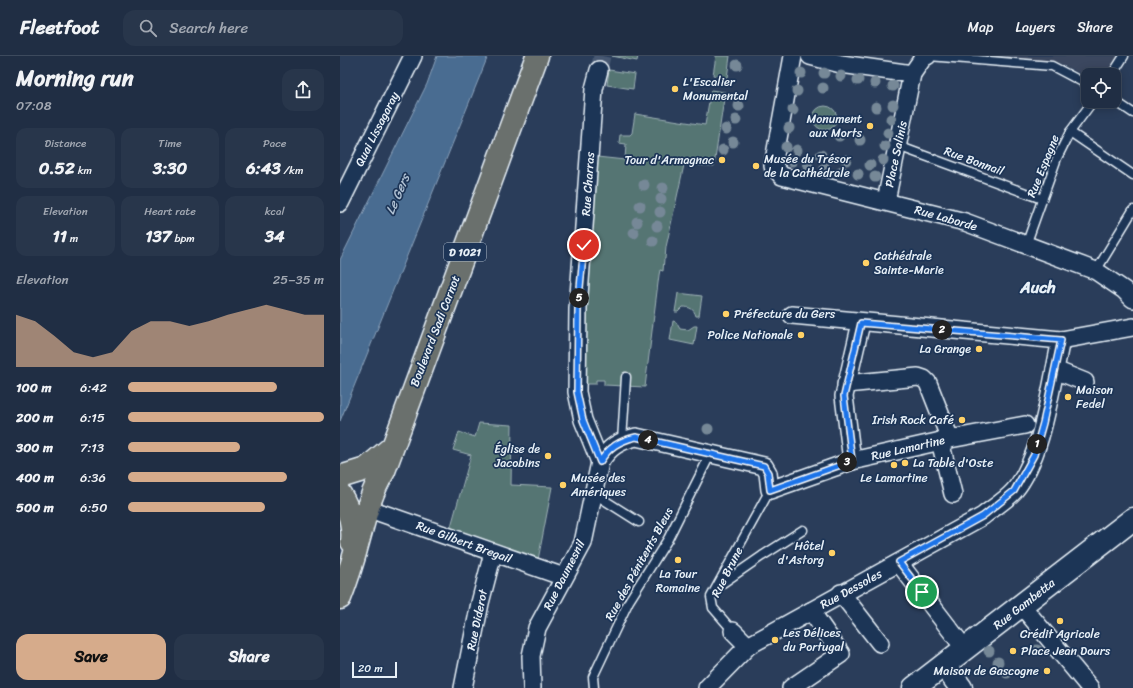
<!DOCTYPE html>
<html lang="en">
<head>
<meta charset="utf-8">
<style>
  :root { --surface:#202e44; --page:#28364b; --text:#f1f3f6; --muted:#a2a8b2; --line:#3d4a5d; --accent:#d6ab8b }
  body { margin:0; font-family:Sriracha,sans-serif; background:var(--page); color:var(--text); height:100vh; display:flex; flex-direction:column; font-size:15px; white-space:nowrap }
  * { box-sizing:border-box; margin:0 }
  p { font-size:13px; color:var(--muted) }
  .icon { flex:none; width:22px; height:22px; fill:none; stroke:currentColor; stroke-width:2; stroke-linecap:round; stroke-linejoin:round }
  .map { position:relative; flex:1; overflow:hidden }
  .sheet { display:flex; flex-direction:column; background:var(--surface); width:340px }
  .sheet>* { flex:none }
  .fabs { position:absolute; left:741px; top:12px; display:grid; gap:8px }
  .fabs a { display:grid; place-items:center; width:40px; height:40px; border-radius:8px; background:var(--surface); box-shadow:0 2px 10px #0003,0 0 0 1px var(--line); font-size:20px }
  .scale { position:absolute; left:12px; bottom:10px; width:45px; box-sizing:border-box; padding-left:4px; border:2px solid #e8f1f8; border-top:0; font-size:11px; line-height:14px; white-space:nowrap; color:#e8f1f8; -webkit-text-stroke:3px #1d3557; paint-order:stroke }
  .pin { position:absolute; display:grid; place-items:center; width:34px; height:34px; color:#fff; margin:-17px; border:2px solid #fff; border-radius:50%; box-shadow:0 1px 4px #0007 }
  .km { position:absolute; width:20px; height:20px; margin:-10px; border-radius:50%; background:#222; color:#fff; font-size:11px; line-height:20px; text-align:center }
  .round { display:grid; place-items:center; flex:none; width:42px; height:42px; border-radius:12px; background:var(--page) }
  .head { display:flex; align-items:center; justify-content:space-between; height:68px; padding:0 16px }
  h1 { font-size:22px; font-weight:700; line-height:30px }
  .stats { display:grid; grid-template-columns:repeat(3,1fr); gap:6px; height:68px; padding:4px 16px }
  .stats div { display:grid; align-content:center; border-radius:10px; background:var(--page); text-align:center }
  .stats b { font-size:17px; font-weight:700 }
  .stats small { font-size:11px; font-weight:400 }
  .stats p { font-size:11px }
  .chart { height:112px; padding:8px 16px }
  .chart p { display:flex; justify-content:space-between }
  .chart svg { width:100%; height:72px; margin-top:4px; fill:var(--accent); opacity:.7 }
  .action { display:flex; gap:8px; margin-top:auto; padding:8px 16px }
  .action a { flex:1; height:46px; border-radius:12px; background:var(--accent); color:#111; font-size:16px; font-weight:700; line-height:46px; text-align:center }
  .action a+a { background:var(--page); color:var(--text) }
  ul { padding:0 16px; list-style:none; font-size:13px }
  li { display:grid; grid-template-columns:64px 48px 1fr; align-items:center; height:30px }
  li i { height:10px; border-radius:5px; background:var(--accent) }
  header { display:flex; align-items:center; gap:24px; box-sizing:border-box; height:56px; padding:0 20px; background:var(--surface); border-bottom:1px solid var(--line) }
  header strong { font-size:19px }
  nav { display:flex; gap:22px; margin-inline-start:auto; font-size:14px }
  .search { width:280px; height:36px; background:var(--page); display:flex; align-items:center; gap:10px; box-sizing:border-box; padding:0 14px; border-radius:12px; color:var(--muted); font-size:15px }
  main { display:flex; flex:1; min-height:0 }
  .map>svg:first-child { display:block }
</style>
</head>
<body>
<header>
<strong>Fleetfoot</strong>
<div class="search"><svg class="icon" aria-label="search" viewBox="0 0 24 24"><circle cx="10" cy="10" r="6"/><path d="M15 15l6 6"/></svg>Search here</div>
<nav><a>Map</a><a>Layers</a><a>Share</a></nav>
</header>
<main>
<section class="sheet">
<div class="head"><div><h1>Morning run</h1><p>07:08</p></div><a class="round"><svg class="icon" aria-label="share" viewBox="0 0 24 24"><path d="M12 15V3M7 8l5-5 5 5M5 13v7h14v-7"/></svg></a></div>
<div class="stats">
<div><p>Distance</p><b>0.52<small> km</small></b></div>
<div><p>Time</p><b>3:30</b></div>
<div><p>Pace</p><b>6:43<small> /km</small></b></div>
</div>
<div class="stats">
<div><p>Elevation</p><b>11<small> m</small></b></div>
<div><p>Heart rate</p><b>137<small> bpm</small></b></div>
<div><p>kcal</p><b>34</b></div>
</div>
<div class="chart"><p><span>Elevation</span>25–35 m</p>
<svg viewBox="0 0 160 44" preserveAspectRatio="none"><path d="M0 44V12L10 16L20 25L30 35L40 38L50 35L60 22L70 16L80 16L90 19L100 16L110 12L120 9L130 6L140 9L150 12L160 12V44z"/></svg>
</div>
<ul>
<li><b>100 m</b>6:42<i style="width:76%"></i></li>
<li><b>200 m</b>6:15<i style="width:100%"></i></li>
<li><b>300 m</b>7:13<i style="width:57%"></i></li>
<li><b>400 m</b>6:36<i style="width:81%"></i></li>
<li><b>500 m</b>6:50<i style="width:70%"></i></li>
</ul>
<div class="action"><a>Save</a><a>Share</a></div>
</section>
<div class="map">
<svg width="793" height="632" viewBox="0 0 793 632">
  <rect width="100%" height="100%" fill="#2a3d5a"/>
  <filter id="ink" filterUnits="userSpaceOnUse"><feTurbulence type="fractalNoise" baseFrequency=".025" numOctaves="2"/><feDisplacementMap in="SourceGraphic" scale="8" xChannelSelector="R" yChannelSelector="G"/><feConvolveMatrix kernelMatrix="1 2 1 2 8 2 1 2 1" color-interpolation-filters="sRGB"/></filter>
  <g filter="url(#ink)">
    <!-- built -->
    <polygon fill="#3a475e" points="644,0 779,0 767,19 748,19 748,21 714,5"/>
    <!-- green -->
    <g fill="#557473" stroke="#9eb2b6">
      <polygon points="272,0 298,0 297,5"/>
      <polygon points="376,0 390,0 387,22 373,19"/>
      <polygon points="269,14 295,18 293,33 267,29"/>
      <polygon points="371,34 385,36 374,110 344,109 326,191 325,203 324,203 323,215 320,214 319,219 305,331 264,329 264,324 256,324 256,328 244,328 243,253 257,101 285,104 286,88 279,87 280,79 290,79 292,77 295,58 365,69"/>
      <circle cx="485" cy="62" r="12"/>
      <path d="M338,237L362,240L359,260H356C354,253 350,251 343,251L338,256H335Z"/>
      <polygon points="333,265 336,266 340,273 348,274 354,270 357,270 354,289 330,284"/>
      <polygon points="139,367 172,369 171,429 212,431 198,504 110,474 131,399 113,394 119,376 135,381"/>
    </g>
    <!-- water -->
    <polygon fill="#4a6c91" stroke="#89a1ba" points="97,0 148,0 0,365 0,204 87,28"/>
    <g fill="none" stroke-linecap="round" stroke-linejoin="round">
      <!-- street-tunnel -->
      <polyline stroke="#465872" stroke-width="17" stroke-dasharray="17 8" stroke-linecap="butt" points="259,14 262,0"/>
      <!-- lane casing -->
      <g stroke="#e8f1f8" stroke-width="11">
        <g id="lane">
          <polyline points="589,0 712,10 748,29"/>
          <polyline points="772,19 784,0"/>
          <polyline points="778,47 793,57"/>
          <polyline points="730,76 793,119"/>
          <polyline points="558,90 702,143"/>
          <polyline points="686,189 717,102 730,76 753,45"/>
          <polyline points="756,215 793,154"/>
          <polyline points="282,385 286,321"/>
          <polyline points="253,437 299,466"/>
          <polyline points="380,529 422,500 463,474"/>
          <polyline points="393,575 373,552 371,541 430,434"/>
          <polyline points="254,632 253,621 289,545 328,483 371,397"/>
        </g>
      </g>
      <!-- street casing -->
      <g stroke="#e8f1f8" stroke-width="20">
        <g id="street">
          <polyline points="453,0 433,110 442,120 625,166 756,215 784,234 793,243"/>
          <polyline points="470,0 501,8 572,18"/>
          <polyline points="259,14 254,33 238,253 237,336 243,364 260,406"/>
          <polyline points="546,145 572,18 583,2 587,0"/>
          <polyline points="0,147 73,0"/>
          <polyline points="452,259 721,284 793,271"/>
          <polyline points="715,314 745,326"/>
          <polyline points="506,328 578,321 584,323 588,327 610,383"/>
          <polyline points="600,385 613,438"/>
          <polyline points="512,405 504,340 521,267"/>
          <polyline points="28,447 34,454 41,457 224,521"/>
          <polyline points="559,507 625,593"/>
          <polyline points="501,537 540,587"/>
          <polyline points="682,550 750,632"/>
          <polyline points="393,575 408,590"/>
          <polyline points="123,632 140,547 153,497"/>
          <path d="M192,632L191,600L197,572L243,487L260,406C269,391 279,385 296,381L424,410L428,417L430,434L512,405L610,383L685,369"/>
          <path d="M367,632L408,590L643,460C653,452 665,445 674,435C703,401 711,328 721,284"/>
          <polyline points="451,632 501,598 471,555"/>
        </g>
      </g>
      <!-- secondary casing -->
      <g stroke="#e8f1f8" stroke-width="25">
        <g id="secondary">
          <polyline points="604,609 621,632"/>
          <polyline points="574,632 793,463"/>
        </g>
      </g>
      <!-- primary casing -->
      <g stroke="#e8f1f8" stroke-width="25">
        <g id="primary">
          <polyline points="0,421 26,413 51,392"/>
          <path d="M0,438C9,453 14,468 12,486"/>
          <path d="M0,542C7,524 13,505 18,486C25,461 30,438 44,415L197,0"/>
        </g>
      </g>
      <!-- lane -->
      <use href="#lane" stroke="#1d3557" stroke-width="8"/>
      <!-- street -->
      <use href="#street" stroke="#1d3557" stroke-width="17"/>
      <!-- secondary -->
      <use href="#secondary" stroke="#1d3557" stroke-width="22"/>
      <!-- primary -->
      <use href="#primary" stroke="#6b706d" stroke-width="22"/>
    </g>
    <!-- trees -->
    <g fill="#768897">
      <circle cx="397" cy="9" r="5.5"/>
      <circle cx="461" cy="17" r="5.5"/>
      <circle cx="484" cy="17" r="5.5"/>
      <circle cx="501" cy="20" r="5.5"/>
      <circle cx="518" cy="24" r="5.5"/>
      <circle cx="535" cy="27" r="5.5"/>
      <circle cx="553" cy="30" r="5.5"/>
      <circle cx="483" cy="32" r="5.5"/>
      <circle cx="457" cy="35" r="5.5"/>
      <circle cx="553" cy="49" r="5.5"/>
      <circle cx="399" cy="50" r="5.5"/>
      <circle cx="536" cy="51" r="5.5"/>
      <circle cx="453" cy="54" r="5.5"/>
      <circle cx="551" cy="63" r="5.5"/>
      <circle cx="396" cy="64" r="5.5"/>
      <circle cx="449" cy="72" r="5.5"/>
      <circle cx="386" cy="73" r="5.5"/>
      <circle cx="548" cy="77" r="5.5"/>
      <circle cx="499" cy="80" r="5.5"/>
      <circle cx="520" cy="84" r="5.5"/>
      <circle cx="393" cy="86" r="5.5"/>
      <circle cx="545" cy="90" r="5.5"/>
      <circle cx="446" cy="91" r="5.5"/>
      <circle cx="383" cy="94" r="5.5"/>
      <circle cx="457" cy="94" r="5.5"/>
      <circle cx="481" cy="99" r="5.5"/>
      <circle cx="506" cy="104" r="5.5"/>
      <circle cx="543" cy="104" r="5.5"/>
      <circle cx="452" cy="105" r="5.5"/>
      <circle cx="468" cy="109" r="5.5"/>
      <circle cx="530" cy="109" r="5.5"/>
      <circle cx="485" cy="112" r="5.5"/>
      <circle cx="502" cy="115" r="5.5"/>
      <circle cx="518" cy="118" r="5.5"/>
      <circle cx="535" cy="121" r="5.5"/>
      <circle cx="304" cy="129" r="5.5"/>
      <circle cx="323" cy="132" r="5.5"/>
      <circle cx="321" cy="143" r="5.5"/>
      <circle cx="300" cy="150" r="5.5"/>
      <circle cx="320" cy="156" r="5.5"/>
      <circle cx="297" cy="166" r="5.5"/>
      <circle cx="317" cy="170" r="5.5"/>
      <circle cx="294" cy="177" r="5.5"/>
      <circle cx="313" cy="185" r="5.5"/>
      <circle cx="368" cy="373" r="5.5"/>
      <circle cx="697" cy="594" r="5.5"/>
      <circle cx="649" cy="595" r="5.5"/>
      <circle cx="658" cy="606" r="5.5"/>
      <circle cx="667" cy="617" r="5.5"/>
    </g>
  </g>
  <g fill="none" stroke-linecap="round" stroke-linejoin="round" filter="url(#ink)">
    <!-- route casing -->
    <g stroke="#fff" stroke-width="8">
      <path id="route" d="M244,189L238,253L237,336L243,364L260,406C269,391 279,385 296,381L424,410L428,417L430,434L512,405L504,340L521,267L721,284L703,367L694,399L674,435L643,460L559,506L582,536"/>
    </g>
    <!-- route -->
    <use href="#route" stroke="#1a73e8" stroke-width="5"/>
  </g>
  <!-- markers -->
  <g fill="#ffd166" stroke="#1d3557" stroke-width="1.5">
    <circle cx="335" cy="33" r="4"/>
    <circle cx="530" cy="70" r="4"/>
    <circle cx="382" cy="104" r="4"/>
    <circle cx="416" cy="110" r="4"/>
    <circle cx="526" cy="207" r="4"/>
    <circle cx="386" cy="258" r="4"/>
    <circle cx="461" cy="279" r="4"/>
    <circle cx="639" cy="293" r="4"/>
    <circle cx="728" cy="341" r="4"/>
    <circle cx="622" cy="364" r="4"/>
    <circle cx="208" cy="400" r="4"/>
    <circle cx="565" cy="407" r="4"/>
    <circle cx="554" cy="409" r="4"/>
    <circle cx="223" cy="429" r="4"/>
    <circle cx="492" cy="497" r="4"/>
    <circle cx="338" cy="504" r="4"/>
    <circle cx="720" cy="565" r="4"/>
    <circle cx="435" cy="584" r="4"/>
    <circle cx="673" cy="595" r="4"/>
    <circle cx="707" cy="615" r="4"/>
  </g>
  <g text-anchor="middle" stroke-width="3.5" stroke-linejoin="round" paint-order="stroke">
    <!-- shield labels -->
    <rect fill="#1d3557" stroke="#abb9c8" stroke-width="1" x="104" y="187" width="42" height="18" rx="3"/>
    <g font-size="11" font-weight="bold" fill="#e8f1f8">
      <text x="125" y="200">D 1021</text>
    </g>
    <!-- poi labels -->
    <g font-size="12" fill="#e8f1f8" stroke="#1d3557" text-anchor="start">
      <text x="343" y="30">L'Escalier<tspan x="343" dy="14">Monumental</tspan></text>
      <text x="522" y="67" text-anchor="end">Monument<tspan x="522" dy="14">aux Morts</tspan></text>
      <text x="424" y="107">Musée du Trésor<tspan x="424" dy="14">de la Cathédrale</tspan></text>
      <text x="374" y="108" text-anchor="end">Tour d'Armagnac</text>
      <text x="534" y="204">Cathédrale<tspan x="534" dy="14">Sainte-Marie</tspan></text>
      <text x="394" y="262">Préfecture du Gers</text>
      <text x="453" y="283" text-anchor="end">Police Nationale</text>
      <text x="631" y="297" text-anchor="end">La Grange</text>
      <text x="736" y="338">Maison<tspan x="736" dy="14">Fedel</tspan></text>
      <text x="614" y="368" text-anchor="end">Irish Rock Café</text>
      <text x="200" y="397" text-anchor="end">Église de<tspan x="200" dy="14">Jacobins</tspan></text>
      <text x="573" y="411">La Table d'Oste</text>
      <text x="231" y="426">Musée des<tspan x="231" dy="14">Amériques</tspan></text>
      <text x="554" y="426" text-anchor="middle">Le Lamartine</text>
      <text x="484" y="494" text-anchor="end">Hôtel<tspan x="484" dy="14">d'Astorg</tspan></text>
      <text x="338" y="522" text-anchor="middle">La Tour<tspan x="338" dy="14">Romaine</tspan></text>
      <text x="443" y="581">Les Délices<tspan x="443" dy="14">du Portugal</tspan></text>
      <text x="720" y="582" text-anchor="middle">Crédit Agricole</text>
      <text x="681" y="599">Place Jean Dours</text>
      <text x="699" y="619" text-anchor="end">Maison de Gascogne</text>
    </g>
    <!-- street labels -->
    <g font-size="12" fill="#e8f1f8" stroke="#1d3557">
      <text transform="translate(37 73) rotate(-63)" y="4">Quai Lissagaray</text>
      <text transform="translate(556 98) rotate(-78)" y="4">Place Salinis</text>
      <text transform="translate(634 105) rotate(20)" y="4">Rue Bonnail</text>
      <text transform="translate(703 110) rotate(-68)" y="4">Rue Espagne</text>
      <text transform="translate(248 128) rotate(-86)" y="4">Rue Charras</text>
      <text transform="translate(606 162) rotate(16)" y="4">Rue Laborde</text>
      <text transform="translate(95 275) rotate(-69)" y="4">Boulevard Sadi Carnot</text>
      <text transform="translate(568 392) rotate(-13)" y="4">Rue Lamartine</text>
      <text transform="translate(124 486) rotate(20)" y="4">Rue Gilbert Bregail</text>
      <text transform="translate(299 508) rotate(-61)" y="4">Rue des Pénitents Bleus</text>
      <text transform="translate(387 516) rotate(-63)" y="4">Rue Brune</text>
      <text transform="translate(224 519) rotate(-63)" y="4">Rue Daumesnil</text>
      <text transform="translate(511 533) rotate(-29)" y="4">Rue Dessoles</text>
      <text transform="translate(684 548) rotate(-38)" y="4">Rue Gambetta</text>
      <text transform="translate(137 564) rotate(-78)" y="4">Rue Diderot</text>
    </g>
    <!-- water labels -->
    <g font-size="13" font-style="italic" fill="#b1c2d4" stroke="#1d3557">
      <text transform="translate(57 138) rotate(-67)" y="5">Le Gers</text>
    </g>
    <!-- district labels -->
    <g font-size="16" font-weight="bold" fill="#e8f1f8" stroke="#1d3557">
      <text x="698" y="237">Auch</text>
    </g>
  </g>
</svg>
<div class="fabs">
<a><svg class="icon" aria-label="locate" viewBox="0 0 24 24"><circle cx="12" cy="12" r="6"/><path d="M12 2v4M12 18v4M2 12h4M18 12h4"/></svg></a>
</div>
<div class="scale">20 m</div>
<div class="pin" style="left:582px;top:536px;background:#1e9e55"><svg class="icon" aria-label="arrive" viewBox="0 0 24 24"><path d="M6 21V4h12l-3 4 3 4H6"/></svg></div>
<div class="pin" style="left:244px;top:189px;background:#d93025"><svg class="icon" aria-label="check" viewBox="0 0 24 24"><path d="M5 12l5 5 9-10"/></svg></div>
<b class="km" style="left:697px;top:388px">1</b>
<b class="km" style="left:602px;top:274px">2</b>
<b class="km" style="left:507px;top:406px">3</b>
<b class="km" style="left:308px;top:384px">4</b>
<b class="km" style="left:239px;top:242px">5</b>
</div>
</main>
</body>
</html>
